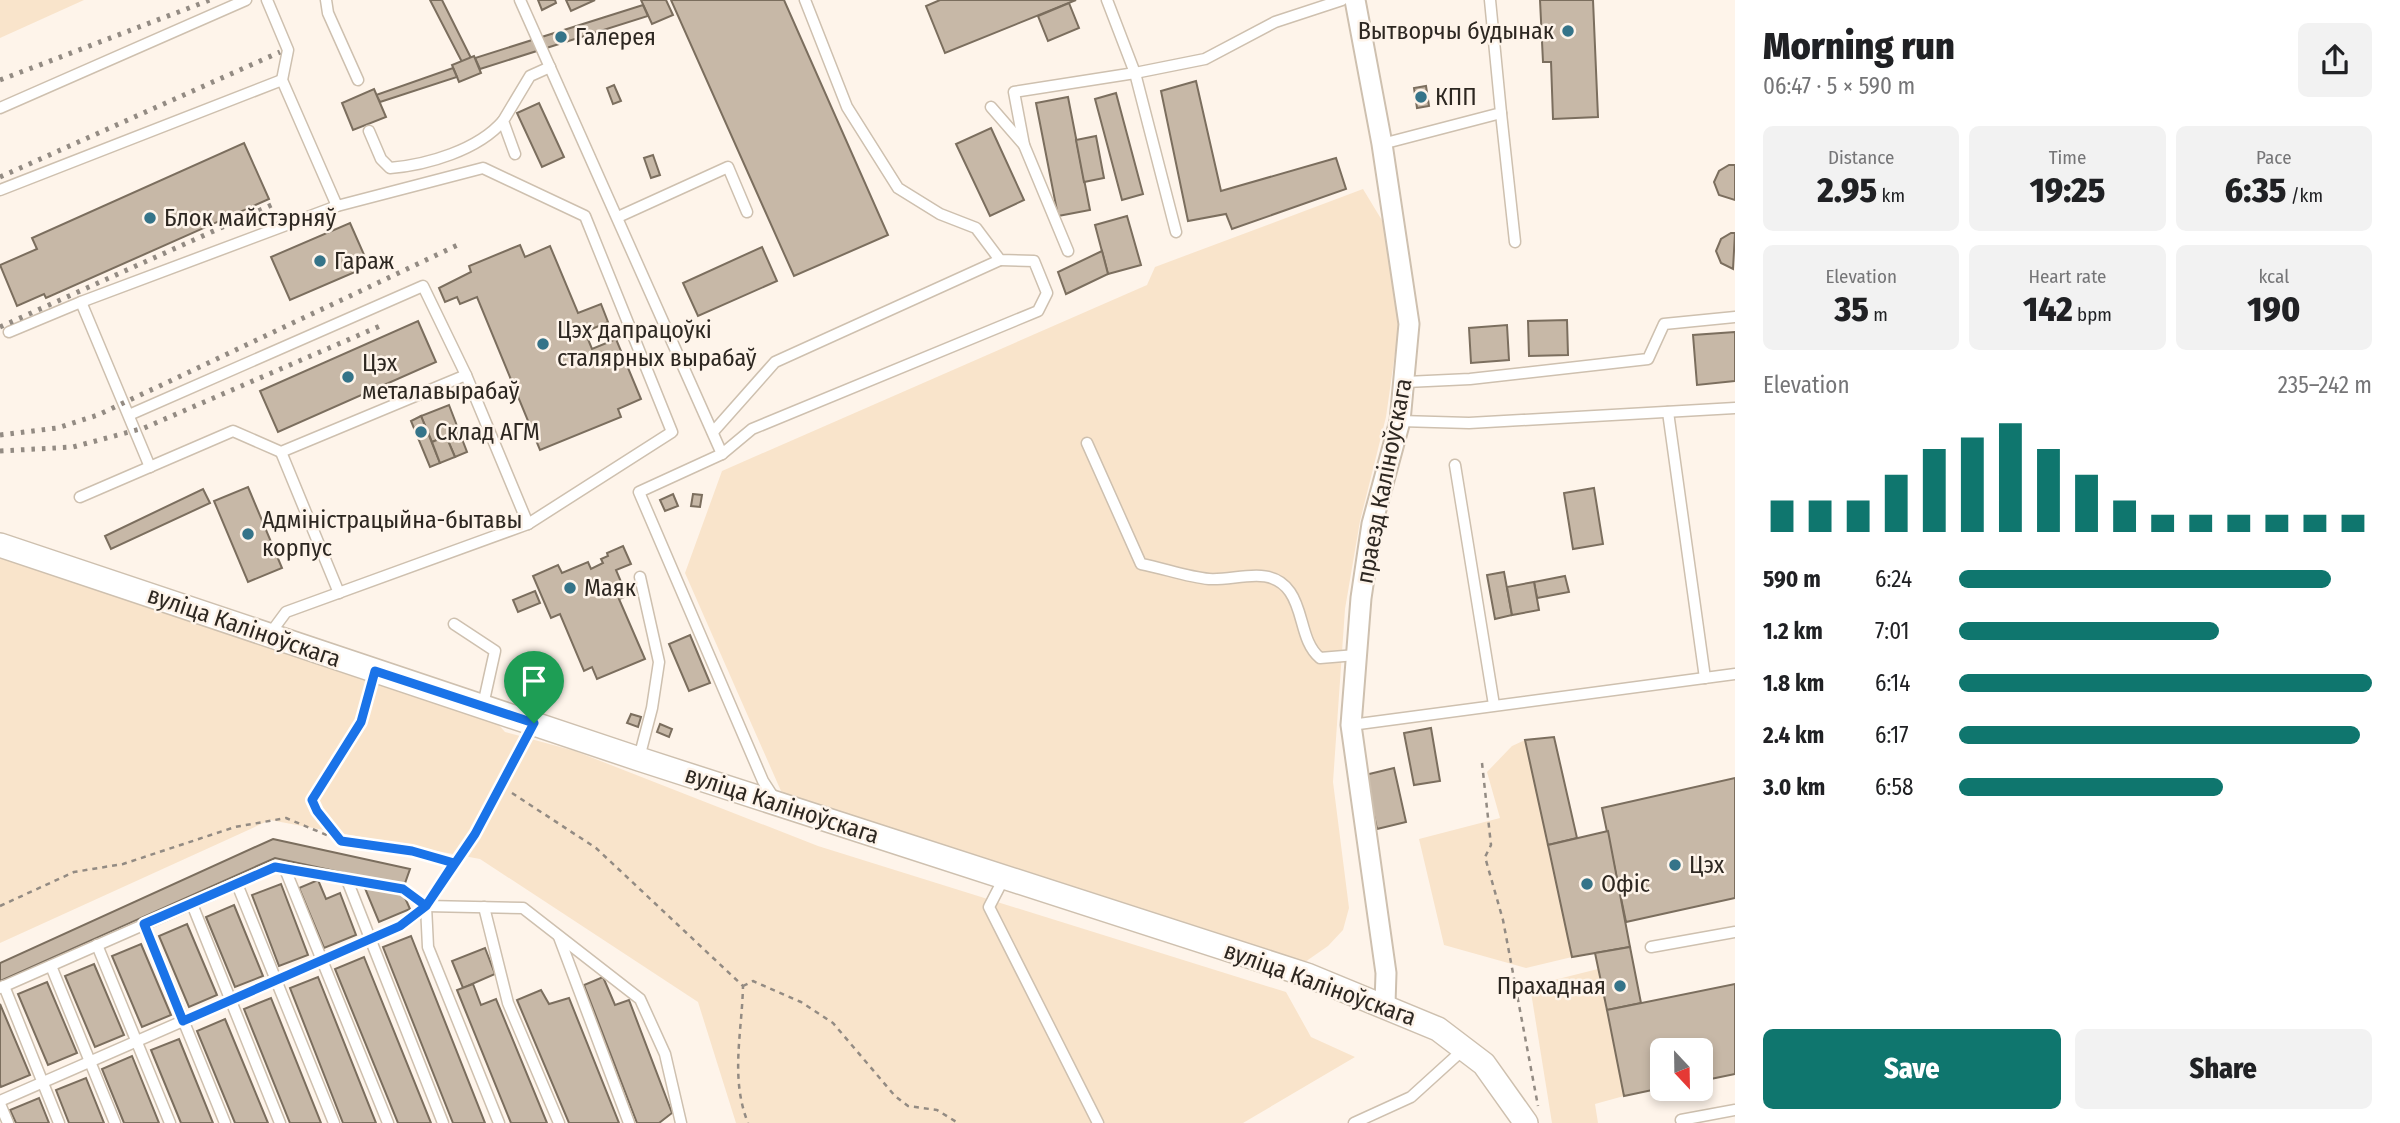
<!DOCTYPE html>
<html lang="en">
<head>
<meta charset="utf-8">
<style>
  :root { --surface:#fff; --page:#f2f2f2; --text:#202124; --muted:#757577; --accent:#0f766e }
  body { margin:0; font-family:"Fira Sans Condensed",sans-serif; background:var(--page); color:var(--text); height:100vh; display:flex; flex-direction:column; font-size:26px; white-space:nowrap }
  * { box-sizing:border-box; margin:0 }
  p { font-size:23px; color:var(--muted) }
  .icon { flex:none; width:38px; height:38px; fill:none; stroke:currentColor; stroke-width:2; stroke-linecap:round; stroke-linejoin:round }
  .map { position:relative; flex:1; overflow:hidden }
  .sheet { display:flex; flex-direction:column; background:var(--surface); width:665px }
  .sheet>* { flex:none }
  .needle { width:46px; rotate:158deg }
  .fabs { position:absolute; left:1650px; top:1038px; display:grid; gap:14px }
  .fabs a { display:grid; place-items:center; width:63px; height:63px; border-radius:10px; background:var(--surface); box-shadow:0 4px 10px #0003; font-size:35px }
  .pin { position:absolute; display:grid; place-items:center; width:60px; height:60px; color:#fff; margin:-72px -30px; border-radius:50% 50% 50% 0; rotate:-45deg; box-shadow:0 0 7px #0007 }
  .pin .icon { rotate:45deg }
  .round { display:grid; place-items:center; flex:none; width:74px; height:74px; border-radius:10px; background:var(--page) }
  .headline { display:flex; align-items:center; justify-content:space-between; height:119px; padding:0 28px }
  h1 { font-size:38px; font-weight:800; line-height:52px }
  .figures { display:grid; grid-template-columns:repeat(3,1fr); gap:10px; height:119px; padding:7px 28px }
  .figures div { display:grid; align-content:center; border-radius:10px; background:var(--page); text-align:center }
  .figures b { font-size:35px; font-weight:800 }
  .figures small { font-size:19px; font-weight:400 }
  .figures p { font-size:19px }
  .chart { height:196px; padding:14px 28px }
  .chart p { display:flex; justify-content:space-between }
  .chart svg { width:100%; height:126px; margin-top:7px; stroke:var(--accent); stroke-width:6 }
  .cta { display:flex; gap:14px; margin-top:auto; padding:14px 28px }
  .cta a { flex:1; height:80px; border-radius:10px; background:var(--accent); color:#fff; font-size:28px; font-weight:800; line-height:80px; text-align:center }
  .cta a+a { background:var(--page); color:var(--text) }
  ul { padding:0 28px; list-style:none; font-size:23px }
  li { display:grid; grid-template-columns:112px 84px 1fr; align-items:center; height:52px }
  li i { height:18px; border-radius:9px; background:var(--accent) }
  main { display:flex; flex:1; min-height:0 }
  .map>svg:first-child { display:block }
</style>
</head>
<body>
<main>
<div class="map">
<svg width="1735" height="1123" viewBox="0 0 1735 1123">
  <rect width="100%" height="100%" fill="#fef4ea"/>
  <!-- green -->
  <g fill="#f9e4cb">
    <polygon points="0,0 84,0 0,38"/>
    <polygon points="1363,189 1383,222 1399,325 1386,417 1360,521 1345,609 1333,782 1349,908 1343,930 1328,946 1305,962 1278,959 803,804 781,791 685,573 722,471 1147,285 1155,267"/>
    <polygon points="0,555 225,629 498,724 505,732 575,751 818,846 1286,992 1311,1037 1355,1057 1243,1123 736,1123 698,1002 480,859 270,820 0,943"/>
    <polygon points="1525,740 1572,957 1526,968 1444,945 1419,839 1500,818 1487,772 1512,746"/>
    <polygon points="1598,969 1624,1096 1595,1104 1598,1123 1552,1123 1530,986"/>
  </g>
  <!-- building -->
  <g fill="#c7b8a7" stroke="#7b6e5e" stroke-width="2">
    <polygon points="430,0 442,0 471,58 462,62"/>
    <polygon points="538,0 555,0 556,3 542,10"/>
    <polygon points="566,0 595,0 571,11"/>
    <polygon points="641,0 666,0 673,15 652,24"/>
    <polygon points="671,0 784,0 888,235 794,276"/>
    <polygon points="940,0 1076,0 945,53 926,6"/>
    <polygon points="1540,0 1593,0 1598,117 1553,119 1551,62 1543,62"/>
    <polygon points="1069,3 1079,28 1048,41 1038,16"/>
    <polygon points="643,5 648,16 480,69 475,58"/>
    <polygon points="474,56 481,73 459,82 452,65"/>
    <polygon points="453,68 457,77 380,102 376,95"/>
    <polygon points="1196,81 1221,191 1336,158 1346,189 1232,229 1226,214 1188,221 1161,91"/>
    <polygon points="614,85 621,101 613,104 607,88"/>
    <polygon points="1426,86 1429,106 1417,108 1414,88"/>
    <polygon points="374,89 386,117 353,130 342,103"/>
    <polygon points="1116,93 1143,194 1122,200 1095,99"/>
    <polygon points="1068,97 1090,210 1058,216 1036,103"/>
    <polygon points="539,103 564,157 542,167 517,113"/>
    <polygon points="991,128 1024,200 990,216 956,144"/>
    <polygon points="1096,136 1104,178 1084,182 1076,140"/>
    <polygon points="244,143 269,199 46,298 44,294 17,306 0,265 37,249 32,238"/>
    <polygon points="653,155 660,175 651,178 644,158"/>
    <polygon points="1729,165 1735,165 1735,200 1719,195 1714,182 1719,171"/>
    <polygon points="1127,216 1141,265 1108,274 1095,225"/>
    <polygon points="350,223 369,266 290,300 271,257"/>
    <polygon points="1731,233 1735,233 1733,269 1721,263 1716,251 1721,239"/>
    <polygon points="520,245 525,257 550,246 578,313 601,304 608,322 585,332 592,349 616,339 641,399 618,409 621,417 540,450 477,297 460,304 457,297 445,302 439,288 471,272 469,266"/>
    <polygon points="762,247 777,281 698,316 683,283"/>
    <polygon points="1102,251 1108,274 1066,294 1058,272"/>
    <polygon points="1567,320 1568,355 1529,356 1528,321"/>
    <polygon points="418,321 436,362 278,432 260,391"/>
    <polygon points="1507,325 1509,360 1471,363 1469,328"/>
    <polygon points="1735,332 1735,381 1697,385 1693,335"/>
    <polygon points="449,405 467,452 455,457 446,436 432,442 421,416"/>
    <polygon points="421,416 440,463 430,467 411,421"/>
    <polygon points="446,436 455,457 440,463 432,442"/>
    <polygon points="248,487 282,568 248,582 214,501"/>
    <polygon points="1594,488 1603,544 1573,549 1564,493"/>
    <polygon points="203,489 210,503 111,549 105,536"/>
    <polygon points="673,494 678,506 665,511 660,500"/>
    <polygon points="693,494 702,495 700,507 691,506"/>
    <polygon points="623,546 631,564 616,570 627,596 619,599 645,659 597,679 592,667 584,671 560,614 551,618 533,576 558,565 562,573 588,562 591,569 603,563 601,559 608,556 607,553"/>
    <polygon points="1504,572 1512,615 1495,619 1487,575"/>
    <polygon points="1565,576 1569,592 1537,598 1534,582"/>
    <polygon points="1534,582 1539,610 1512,615 1507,587"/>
    <polygon points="535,591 540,603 518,612 513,600"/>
    <polygon points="690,635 710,683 689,691 669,644"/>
    <polygon points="631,714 641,717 638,727 627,723"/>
    <polygon points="660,724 672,729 669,737 657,732"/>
    <polygon points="1431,728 1440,781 1414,785 1404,733"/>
    <polygon points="1554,737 1577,838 1548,845 1525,740"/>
    <polygon points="1394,768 1406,822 1377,829 1365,775"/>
    <polygon points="1735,778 1735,898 1626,922 1602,808"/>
    <polygon points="1608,831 1630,947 1572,957 1548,845"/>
    <polygon points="273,839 410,869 404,886 275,858 0,981 0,963"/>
    <polygon points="318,880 326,899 340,893 356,935 324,948 299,888"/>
    <polygon points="281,884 308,955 279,966 252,895"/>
    <polygon points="364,886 402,891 410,909 379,922"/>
    <polygon points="234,905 263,976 235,987 206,917"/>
    <polygon points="187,924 217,995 189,1007 159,936"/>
    <polygon points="411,936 485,1123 453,1123 383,947"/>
    <polygon points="141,944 171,1015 142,1027 112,956"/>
    <polygon points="1630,947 1641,1003 1607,1010 1595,953"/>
    <polygon points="485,948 495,974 463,988 452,961"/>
    <polygon points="364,957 431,1123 398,1123 335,969"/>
    <polygon points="94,964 124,1035 95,1047 65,976"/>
    <polygon points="318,977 376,1123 343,1123 290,988"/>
    <polygon points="603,977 615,1005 629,1000 672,1113 659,1123 637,1123 584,985"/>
    <polygon points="47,982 77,1053 48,1065 18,994"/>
    <polygon points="473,984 481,1005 496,999 547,1123 511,1123 457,990"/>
    <polygon points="1735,984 1735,1074 1701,1081 1701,1050 1662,1050 1662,1088 1624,1096 1607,1010"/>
    <polygon points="541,990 549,1004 569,998 619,1123 569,1123 517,1000"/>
    <polygon points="271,998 321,1123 290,1123 244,1009"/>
    <polygon points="0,1004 30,1075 1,1087 0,1084"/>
    <polygon points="225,1019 268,1123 235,1123 197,1031"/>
    <polygon points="179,1039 213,1123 181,1123 151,1050"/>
    <polygon points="132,1056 159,1123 124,1123 102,1069"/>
    <polygon points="86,1078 104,1123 69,1123 56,1090"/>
    <polygon points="39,1098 49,1123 16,1123 10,1110"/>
  </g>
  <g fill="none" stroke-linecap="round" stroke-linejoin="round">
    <!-- service casing -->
    <g stroke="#cec0af" stroke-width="13">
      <g id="service">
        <polyline points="267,0 288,50 282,80 337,206 483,168 585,216 672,432 528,524 286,612 269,635"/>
        <polyline points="326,0 328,13 358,80"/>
        <polyline points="520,0 722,454"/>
        <polyline points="1107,0 1135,73 1205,59 1275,22 1342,0"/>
        <polyline points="991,107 1024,145 1068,251"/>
        <polyline points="0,108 246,0"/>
        <polyline points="1501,113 1515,242"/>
        <path d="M369,131L381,159L390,168C427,165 478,150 503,121"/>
        <polyline points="1382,144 1501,113 1490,0"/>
        <polyline points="1024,145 1014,92 1135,73 1176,232"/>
        <polyline points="515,154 503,121 530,76 550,67"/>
        <polyline points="0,190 282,80"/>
        <polyline points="618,217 728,167 747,212"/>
        <polyline points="81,302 150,467"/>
        <polyline points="9,332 81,302 337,206"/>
        <polyline points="1406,382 1470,379 1648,359 1664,324 1735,317"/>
        <polyline points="1668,412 1705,678"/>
        <polyline points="129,415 423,286 466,375 528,524"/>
        <polyline points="1400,421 1469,423 1735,408"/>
        <polyline points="713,432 775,362 1000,260"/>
        <path d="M1087,443L1141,564C1163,568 1187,577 1209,579C1236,581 1271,564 1290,592C1304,612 1301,642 1320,658L1356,655"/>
        <polyline points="281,452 339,593"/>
        <polyline points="1455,465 1494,705"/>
        <polyline points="80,497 233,431 281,452 466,375"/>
        <polyline points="454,624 495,651 483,705"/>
        <polyline points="1351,725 1735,674"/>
        <polyline points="639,758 652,708 659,662 640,577"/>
        <polyline points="774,798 763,781 639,492 722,454 752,429 1038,311 1047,293 1034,261 1000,260 976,228 940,214 898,188 847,107 805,0"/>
        <polyline points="285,869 388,1123"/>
        <polyline points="1004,878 989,907 1098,1123"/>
        <polyline points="347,880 443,1123"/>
        <polyline points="237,884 334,1123"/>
        <polyline points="192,904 280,1123"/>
        <polyline points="426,906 428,947 499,1123"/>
        <polyline points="484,907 508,1003 559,1123"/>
        <polyline points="144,924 225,1123"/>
        <polyline points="559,937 629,1123"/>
        <polyline points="97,945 170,1123"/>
        <polyline points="1651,947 1735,932"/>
        <polyline points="51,966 115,1123"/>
        <polyline points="4,986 59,1123"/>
        <polyline points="0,988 275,867 403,889 426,906 523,908 640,999 665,1054 681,1123"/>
        <polyline points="0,1101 400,926 426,906 475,834 534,723"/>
        <polyline points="0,1104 8,1123"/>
        <polyline points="1681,1120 1735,1110"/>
        <polyline points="1354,1123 1411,1097 1465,1048"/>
      </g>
    </g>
    <!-- minor casing -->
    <g stroke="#cec0af" stroke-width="23">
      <polyline id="minor" points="1355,0 1382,144 1409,324 1400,421 1372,524 1361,598 1351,725 1386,973 1385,1004"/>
    </g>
    <!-- tertiary casing -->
    <g stroke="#cec0af" stroke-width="26">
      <polyline id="tertiary" points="0,545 639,759 1307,975 1438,1029 1484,1064 1526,1123"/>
    </g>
    <!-- path -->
    <g stroke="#938b83" stroke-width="2.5" stroke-dasharray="5 5" stroke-linecap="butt">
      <polyline points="1482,763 1491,845 1485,857 1503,920 1538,1106"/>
      <path d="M512,793L596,848L743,986C742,1033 730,1078 748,1123"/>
      <polyline points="339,838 317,811 312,800 361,722 371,688"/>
      <polyline points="0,906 74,872 123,864 235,827 286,818 341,841 412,851 441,859"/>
      <polyline points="743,986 753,981 801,1002 833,1023 895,1096 908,1106 937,1110 958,1123"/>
    </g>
    <!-- service -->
    <use href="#service" stroke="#fff" stroke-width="10"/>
    <!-- minor -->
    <use href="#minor" stroke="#fff" stroke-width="19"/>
    <!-- tertiary -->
    <use href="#tertiary" stroke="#fff" stroke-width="23"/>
    <!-- rail -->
    <g stroke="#938b83" stroke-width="5" stroke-dasharray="3.5 7" stroke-linecap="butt">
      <polyline points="0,80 210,0"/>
      <polyline points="0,177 280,52"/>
      <polyline points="0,327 276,203"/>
      <polyline points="0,435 57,428 98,415 462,243"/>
      <polyline points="0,451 73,447 144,428 380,326"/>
    </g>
  </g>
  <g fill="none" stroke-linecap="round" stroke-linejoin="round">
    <!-- route casing -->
    <g stroke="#fff" stroke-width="14">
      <polyline id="route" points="534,723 475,834 426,906 403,889 275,867 144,924 183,1021 400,926 426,906 454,863 412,851 341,841 317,811 312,800 361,722 375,671 534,723"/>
    </g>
    <!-- route -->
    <use href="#route" stroke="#1a73e8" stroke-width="9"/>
  </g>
  <!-- markers -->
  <g fill="#357489" stroke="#fef4ea" stroke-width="2.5">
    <circle cx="1568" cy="31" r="7"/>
    <circle cx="561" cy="37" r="7"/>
    <circle cx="1421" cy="97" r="7"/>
    <circle cx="150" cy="218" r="7"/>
    <circle cx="320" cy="261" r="7"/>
    <circle cx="543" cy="344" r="7"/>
    <circle cx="348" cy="377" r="7"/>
    <circle cx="421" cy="432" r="7"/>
    <circle cx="248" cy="534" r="7"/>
    <circle cx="570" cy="588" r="7"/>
    <circle cx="1675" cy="865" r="7"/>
    <circle cx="1587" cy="884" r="7"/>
    <circle cx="1620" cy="986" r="7"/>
  </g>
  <g text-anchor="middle" stroke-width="5" stroke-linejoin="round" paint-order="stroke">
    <!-- poi labels -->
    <g font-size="24" fill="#2d2721" stroke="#fef4ea" text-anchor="start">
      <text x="1554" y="39" text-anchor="end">Вытворчы будынак</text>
      <text x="575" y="45">Галерея</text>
      <text x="1435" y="105">КПП</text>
      <text x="164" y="226">Блок майстэрняў</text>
      <text x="334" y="269">Гараж</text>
      <text x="557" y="338">Цэх дапрацоўкі<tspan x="557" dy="28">сталярных вырабаў</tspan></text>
      <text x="362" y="371">Цэх<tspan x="362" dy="28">металавырабаў</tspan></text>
      <text x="435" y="440">Склад АГМ</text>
      <text x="262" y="528">Адміністрацыйна-бытавы<tspan x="262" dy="28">корпус</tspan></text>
      <text x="584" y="596">Маяк</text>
      <text x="1689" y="873">Цэх</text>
      <text x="1601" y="892">Офіс</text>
      <text x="1606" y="994" text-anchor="end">Прахадная</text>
    </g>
    <!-- street labels -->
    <g font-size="24" fill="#2d2721" stroke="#fef4ea">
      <text transform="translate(1384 481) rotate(-79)" y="8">праезд Каліноўскага</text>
      <text transform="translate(244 627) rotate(19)" y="8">вуліца Каліноўскага</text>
      <text transform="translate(782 805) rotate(18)" y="8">вуліца Каліноўскага</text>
      <text transform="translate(1320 984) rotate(20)" y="8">вуліца Каліноўскага</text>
    </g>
  </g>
</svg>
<div class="fabs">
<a><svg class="needle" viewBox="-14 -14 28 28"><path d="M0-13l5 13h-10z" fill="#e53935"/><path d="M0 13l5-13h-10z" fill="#757577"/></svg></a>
</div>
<div class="pin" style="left:534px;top:723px;background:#1e9e55"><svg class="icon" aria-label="arrive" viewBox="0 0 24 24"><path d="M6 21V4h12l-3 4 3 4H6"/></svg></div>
</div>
<section class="sheet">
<div class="headline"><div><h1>Morning run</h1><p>06:47 · 5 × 590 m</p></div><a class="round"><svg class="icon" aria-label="share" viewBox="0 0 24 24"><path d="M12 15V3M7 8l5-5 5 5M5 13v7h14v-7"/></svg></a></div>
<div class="figures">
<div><p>Distance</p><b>2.95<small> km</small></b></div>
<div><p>Time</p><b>19:25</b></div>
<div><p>Pace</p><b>6:35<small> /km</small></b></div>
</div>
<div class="figures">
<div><p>Elevation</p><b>35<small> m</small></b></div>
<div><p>Heart rate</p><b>142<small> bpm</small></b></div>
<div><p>kcal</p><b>190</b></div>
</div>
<div class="chart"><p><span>Elevation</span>235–242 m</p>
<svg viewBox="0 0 160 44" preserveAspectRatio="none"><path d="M5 44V33M15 44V33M25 44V33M35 44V24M45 44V15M55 44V11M65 44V6M75 44V15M85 44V24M95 44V33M105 44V38M115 44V38M125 44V38M135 44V38M145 44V38M155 44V38"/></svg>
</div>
<ul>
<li><b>590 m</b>6:24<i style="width:90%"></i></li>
<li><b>1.2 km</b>7:01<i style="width:63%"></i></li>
<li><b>1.8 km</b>6:14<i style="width:100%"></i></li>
<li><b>2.4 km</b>6:17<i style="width:97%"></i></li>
<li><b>3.0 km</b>6:58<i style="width:64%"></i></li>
</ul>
<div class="cta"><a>Save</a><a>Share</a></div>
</section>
</main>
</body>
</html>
